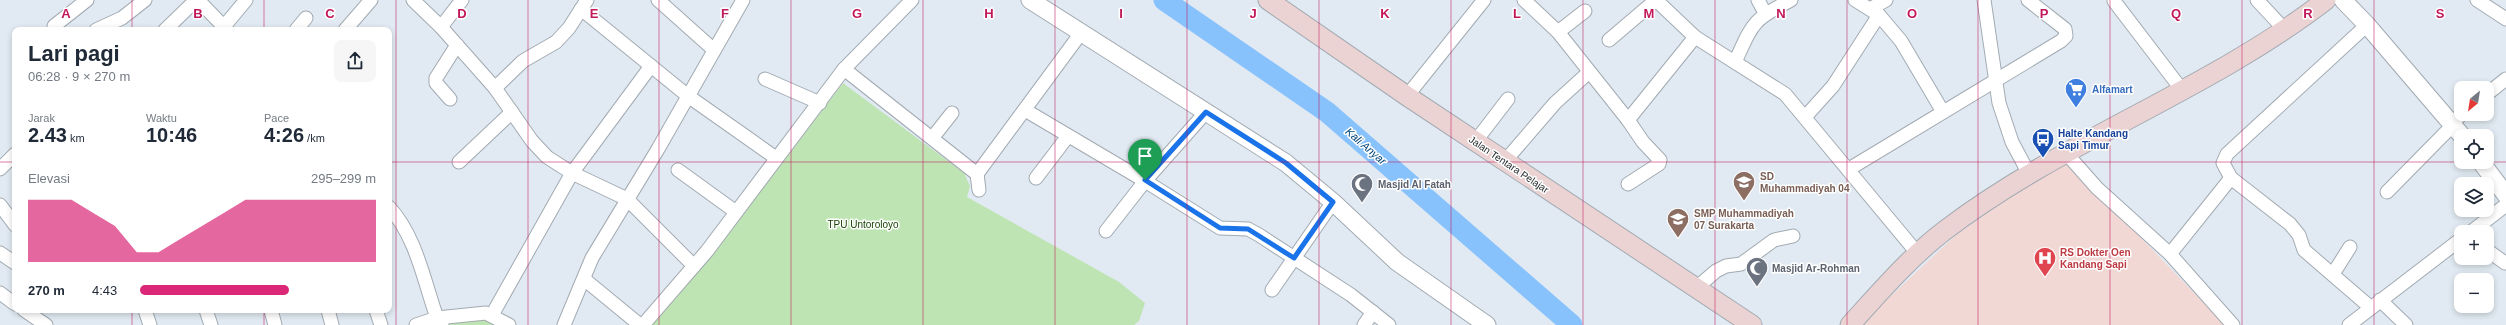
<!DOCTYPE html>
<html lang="id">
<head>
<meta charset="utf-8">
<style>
  :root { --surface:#fff; --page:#f6f6f7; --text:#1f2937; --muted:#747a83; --accent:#db2777 }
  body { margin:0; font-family:Arial,sans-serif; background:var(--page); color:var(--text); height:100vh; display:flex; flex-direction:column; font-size:15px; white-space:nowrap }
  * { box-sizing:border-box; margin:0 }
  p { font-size:13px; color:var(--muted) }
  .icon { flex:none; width:22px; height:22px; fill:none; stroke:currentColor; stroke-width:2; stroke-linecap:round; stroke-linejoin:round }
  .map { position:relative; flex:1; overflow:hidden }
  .side { position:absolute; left:12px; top:27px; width:380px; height:286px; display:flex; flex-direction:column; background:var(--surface); border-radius:8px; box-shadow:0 2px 6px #0003 }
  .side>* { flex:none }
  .needle { width:26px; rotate:210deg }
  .tools { position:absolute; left:2454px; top:81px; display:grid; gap:8px }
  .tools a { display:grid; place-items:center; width:40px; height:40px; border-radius:8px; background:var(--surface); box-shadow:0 2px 6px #0003; font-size:20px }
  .pin { position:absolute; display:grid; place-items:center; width:34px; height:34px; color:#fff; margin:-41px -17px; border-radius:50% 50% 50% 0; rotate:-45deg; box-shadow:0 0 4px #0007 }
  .pin .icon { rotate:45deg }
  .round { display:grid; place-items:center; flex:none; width:42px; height:42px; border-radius:8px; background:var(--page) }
  .overview { display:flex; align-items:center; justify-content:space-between; height:68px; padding:0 16px }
  h1 { font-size:22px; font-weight:600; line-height:30px }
  .figures { display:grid; grid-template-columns:repeat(3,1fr); gap:6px; height:68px; padding:4px 16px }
  .figures div { display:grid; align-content:center }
  .figures b { font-size:20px; font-weight:600 }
  .figures small { font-size:11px; font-weight:400 }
  .figures p { font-size:11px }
  .chart { height:112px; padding:8px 16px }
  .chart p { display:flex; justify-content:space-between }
  .chart svg { width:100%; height:72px; margin-top:4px; fill:var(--accent); opacity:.7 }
  ul { padding:0 16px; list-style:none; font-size:13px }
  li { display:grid; grid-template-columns:64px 48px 1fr; align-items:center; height:30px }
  li i { height:10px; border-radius:5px; background:var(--accent) }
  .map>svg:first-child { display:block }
</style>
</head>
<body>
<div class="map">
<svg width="2506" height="325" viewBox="0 0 2506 325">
  <rect width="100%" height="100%" fill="#e1eaf2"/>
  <!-- medical -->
  <polygon fill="#f2d8d4" points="2065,159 2225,325 1860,325 1957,234"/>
  <!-- green -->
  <g fill="#bde4b2">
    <polygon points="843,83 964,173 970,186 967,197 1119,282 1145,303 1139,321 1134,325 649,325 730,232"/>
    <polygon points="489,317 502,325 429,325"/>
  </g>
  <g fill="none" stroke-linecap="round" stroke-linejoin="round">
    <!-- river -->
    <polyline stroke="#88c2fc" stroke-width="21" points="1164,0 1327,112 1572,325"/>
    <!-- minor casing -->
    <g stroke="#a2aab2" stroke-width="15">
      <g id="minor">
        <polyline points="198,0 227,30"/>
        <polyline points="413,0 441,27 495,88 532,141 547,157 572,173 627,199 694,266"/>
        <polyline points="658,0 714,50"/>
        <polyline points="1524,0 1558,32 1628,120 1643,142 1660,160 1659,164 1628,184"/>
        <polyline points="1656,0 1695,37 1785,94 1918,254"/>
        <polyline points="1758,0 1765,13"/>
        <polyline points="1855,0 1879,15 1901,41 1943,112"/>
        <polyline points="1984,0 1999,103 2012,142 2029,174"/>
        <polyline points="2257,0 2284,29"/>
        <polyline points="2477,0 2506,19"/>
        <polyline points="2114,1 2182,90"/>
        <polyline points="581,9 688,96 776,158"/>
        <polyline points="1870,9 1886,0"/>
        <polyline points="2367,25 2227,154 2223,163 2231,178 2290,224 2299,235 2304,250 2370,307"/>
        <polyline points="54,26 87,0"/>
        <polyline points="441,27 462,0"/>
        <polyline points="96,30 122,18 145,0"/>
        <polyline points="165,30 196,0"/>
        <polyline points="221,30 246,0"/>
        <polyline points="296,30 306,18"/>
        <polyline points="345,30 371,0"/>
        <polyline points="1558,32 1585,11"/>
        <polyline points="1609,40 1656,0"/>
        <path d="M1735,62C1753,23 1752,20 1791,0"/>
        <polyline points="844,69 977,174 979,190"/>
        <polyline points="765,79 820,103"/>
        <polyline points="495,88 523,61 556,42 569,28 587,0"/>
        <polyline points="2487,94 2506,79"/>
        <polyline points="1407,96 1484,0"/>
        <polyline points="450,99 436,83 436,78 457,45"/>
        <polyline points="1025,110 1145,181 1220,228 1248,229 1259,235 1351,295 1389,325"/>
        <polyline points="1806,116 1833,86 1879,15"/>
        <polyline points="1628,120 1695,37"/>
        <polyline points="2452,123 2462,114"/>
        <polyline points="933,137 952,113"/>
        <polyline points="1475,142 1508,99"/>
        <polyline points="2066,153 2097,188 2170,254 2233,325"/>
        <polyline points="1505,161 1555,103 1588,73"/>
        <polyline points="459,162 512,112"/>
        <polyline points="0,169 15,154"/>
        <polyline points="1849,169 2061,41 2066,36 2065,29 2028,0"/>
        <polyline points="678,170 736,212"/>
        <polyline points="977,174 1081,33"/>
        <polyline points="1036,178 1068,136"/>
        <polyline points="2387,192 2453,125"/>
        <polyline points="0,205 15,225"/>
        <path d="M389,207C416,236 424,281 437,318L442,325"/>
        <polyline points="1106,231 1145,181 1206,112"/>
        <polyline points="2471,232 2506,205"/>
        <polyline points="2487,250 2505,263"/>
        <polyline points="0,253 15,263"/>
        <polyline points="2170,254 2231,178"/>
        <polyline points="2333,274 2350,247"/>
        <polyline points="584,279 640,325"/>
        <polyline points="1695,289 1716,271 1726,266 1741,264 1774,240 1793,236"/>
        <polyline points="1272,290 1333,202"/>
        <polyline points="0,293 15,304"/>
        <polyline points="2380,300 2406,325"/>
        <polyline points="24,310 46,325"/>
        <polyline points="145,310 150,325"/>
        <polyline points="206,310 211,325"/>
        <polyline points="271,310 275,325"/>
        <polyline points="328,310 332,325"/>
        <polyline points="376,310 381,325"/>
        <polyline points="492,315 572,173 651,66"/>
        <polyline points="416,325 437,318 486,313 509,325"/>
        <polyline points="564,325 592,258 658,149 743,0"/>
        <polyline points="643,325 707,251 844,69 912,0"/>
        <polyline points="1364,325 1373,312"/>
        <polyline points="2349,325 2461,239"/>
      </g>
    </g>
    <!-- tertiary casing -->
    <g stroke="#a2aab2" stroke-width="19">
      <g id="tertiary">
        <polyline points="1030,0 1286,163 1333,202 1397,262 1487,325"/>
        <polyline points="2343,0 2367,25 2462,136"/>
        <polyline points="2481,162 2506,195"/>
      </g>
    </g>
    <!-- secondary casing -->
    <g stroke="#a2aab2" stroke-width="21">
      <g id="secondary">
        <polyline points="1268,0 1407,96 1752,325"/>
        <path d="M1850,325C1880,292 1909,258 1944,231C2063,140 2208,91 2326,0"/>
      </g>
    </g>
    <!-- minor -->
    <use href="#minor" stroke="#fff" stroke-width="13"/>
    <!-- tertiary -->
    <use href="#tertiary" stroke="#fff" stroke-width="17"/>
    <!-- secondary -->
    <use href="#secondary" stroke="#ecd3d3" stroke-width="19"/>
  </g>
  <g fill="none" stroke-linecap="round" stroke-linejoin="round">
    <!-- route casing -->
    <g stroke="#fff" stroke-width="8">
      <polygon id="route" points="1206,112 1286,163 1333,202 1294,258 1248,229 1220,228 1145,180"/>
    </g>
    <!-- route -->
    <use href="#route" stroke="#1a73e8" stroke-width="5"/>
  </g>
  <!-- grid -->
  <path fill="none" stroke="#c2185b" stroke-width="1" stroke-opacity="0.55" d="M132,0V30M264,0V30M396,0V325M528,0V325M659,0V325M791,0V325M923,0V325M1055,0V325M1187,0V325M1319,0V325M1451,0V325M1583,0V325M1715,0V325M1847,0V325M1978,0V325M2110,0V325M2242,0V325M2374,0V325M0,162H15M389,162H2506M132,310V325M264,310V325"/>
  <!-- icons -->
  <defs>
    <g id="supermarket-pin" transform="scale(1.15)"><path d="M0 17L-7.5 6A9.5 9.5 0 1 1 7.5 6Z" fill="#3f7fe0" stroke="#fff"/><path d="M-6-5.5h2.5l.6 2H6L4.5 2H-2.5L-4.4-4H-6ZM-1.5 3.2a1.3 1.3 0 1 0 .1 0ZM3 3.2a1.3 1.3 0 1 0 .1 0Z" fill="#fff"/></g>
    <g id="bus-pin" transform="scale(1.15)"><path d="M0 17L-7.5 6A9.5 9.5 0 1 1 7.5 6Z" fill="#1a4fb4" stroke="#fff"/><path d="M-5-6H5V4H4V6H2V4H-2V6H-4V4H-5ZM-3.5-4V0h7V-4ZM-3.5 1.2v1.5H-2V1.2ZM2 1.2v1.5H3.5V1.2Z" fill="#fff"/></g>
    <g id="school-pin" transform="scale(1.15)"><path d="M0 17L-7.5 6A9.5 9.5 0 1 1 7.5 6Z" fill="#8d6e63" stroke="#fff"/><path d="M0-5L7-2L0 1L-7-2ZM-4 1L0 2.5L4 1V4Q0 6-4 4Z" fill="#fff"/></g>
    <g id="mosque-pin" transform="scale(1.15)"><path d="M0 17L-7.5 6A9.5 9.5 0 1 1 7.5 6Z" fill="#6b7280" stroke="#fff"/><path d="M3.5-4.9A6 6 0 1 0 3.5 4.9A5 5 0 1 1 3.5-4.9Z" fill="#fff"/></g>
    <g id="hospital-pin" transform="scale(1.15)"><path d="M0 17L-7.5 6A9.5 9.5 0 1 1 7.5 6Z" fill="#e0444e" stroke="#fff"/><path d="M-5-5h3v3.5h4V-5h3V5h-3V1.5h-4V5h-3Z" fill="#fff"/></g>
  </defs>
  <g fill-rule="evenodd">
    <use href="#supermarket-pin" x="2076" y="89"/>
    <use href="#bus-pin" x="2043" y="139"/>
    <use href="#school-pin" x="1744" y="182"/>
    <use href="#mosque-pin" x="1362" y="184"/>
    <use href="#school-pin" x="1678" y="219"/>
    <use href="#hospital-pin" x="2045" y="258"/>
    <use href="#mosque-pin" x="1757" y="268"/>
  </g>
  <g text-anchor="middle" stroke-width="3" stroke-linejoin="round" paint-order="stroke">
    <!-- shop labels -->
    <g font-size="10" font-weight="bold" fill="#366cbe" stroke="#fff" text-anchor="start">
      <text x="2092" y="93">Alfamart</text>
    </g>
    <!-- transit labels -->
    <g font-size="10" font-weight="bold" fill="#164399" stroke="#fff" text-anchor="start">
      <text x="2058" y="137">Halte Kandang<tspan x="2058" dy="12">Sapi Timur</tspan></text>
    </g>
    <!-- street labels -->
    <g font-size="10" fill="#25292b" stroke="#fff">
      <text transform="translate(1509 164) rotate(34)" y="4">Jalan Tentara Pelajar</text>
    </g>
    <!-- education labels -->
    <g font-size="10" font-weight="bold" fill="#785e54" stroke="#fff" text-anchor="start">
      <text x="1760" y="180">SD<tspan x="1760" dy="12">Muhammadiyah 04</tspan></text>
      <text x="1694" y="217">SMP Muhammadiyah<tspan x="1694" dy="12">07 Surakarta</tspan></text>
    </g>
    <!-- worship labels -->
    <g font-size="10" font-weight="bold" fill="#5b616d" stroke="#fff" text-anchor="start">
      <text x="1378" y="188">Masjid Al Fatah</text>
      <text x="1772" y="272">Masjid Ar-Rohman</text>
    </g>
    <!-- park labels -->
    <g font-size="10" fill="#144200" stroke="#fff">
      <text x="863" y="228">TPU Untoroloyo</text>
    </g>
    <!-- health labels -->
    <g font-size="10" font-weight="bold" fill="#be3a42" stroke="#fff" text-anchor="start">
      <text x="2060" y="256">RS Dokter Oen<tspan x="2060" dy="12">Kandang Sapi</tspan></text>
    </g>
    <!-- water labels -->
    <g font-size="11" font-style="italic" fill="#04487b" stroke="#fff">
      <text transform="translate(1366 146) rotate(41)" y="4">Kali Anyar</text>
    </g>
  </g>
  <g font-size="13" text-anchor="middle" font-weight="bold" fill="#c2185b" stroke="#fff" stroke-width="3" stroke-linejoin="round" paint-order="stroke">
    <text x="66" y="18">A</text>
    <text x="198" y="18">B</text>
    <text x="330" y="18">C</text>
    <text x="462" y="18">D</text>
    <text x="594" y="18">E</text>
    <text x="725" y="18">F</text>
    <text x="857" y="18">G</text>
    <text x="989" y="18">H</text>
    <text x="1121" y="18">I</text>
    <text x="1253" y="18">J</text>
    <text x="1385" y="18">K</text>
    <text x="1517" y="18">L</text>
    <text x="1649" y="18">M</text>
    <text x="1781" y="18">N</text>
    <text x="1912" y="18">O</text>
    <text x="2044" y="18">P</text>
    <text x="2176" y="18">Q</text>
    <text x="2308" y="18">R</text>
    <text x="2440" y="18">S</text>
  </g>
</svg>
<div class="tools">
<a><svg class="needle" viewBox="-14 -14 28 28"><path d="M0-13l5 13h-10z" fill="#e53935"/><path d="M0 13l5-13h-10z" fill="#747a83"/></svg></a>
<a><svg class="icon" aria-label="locate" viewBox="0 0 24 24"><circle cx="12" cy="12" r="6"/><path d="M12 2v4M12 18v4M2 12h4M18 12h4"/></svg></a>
<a><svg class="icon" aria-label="layers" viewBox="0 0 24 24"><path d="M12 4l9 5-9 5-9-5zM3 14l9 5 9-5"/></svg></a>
<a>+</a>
<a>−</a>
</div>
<div class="pin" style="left:1145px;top:180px;background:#1e9e55"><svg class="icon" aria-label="arrive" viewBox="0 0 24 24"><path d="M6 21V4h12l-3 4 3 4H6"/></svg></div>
<section class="side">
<div class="overview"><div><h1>Lari pagi</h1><p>06:28 · 9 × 270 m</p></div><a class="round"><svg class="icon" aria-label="share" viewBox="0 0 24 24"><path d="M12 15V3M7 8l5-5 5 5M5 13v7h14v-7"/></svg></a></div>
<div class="figures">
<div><p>Jarak</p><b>2.43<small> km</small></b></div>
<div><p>Waktu</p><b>10:46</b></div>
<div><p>Pace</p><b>4:26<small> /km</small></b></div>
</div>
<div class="chart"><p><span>Elevasi</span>295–299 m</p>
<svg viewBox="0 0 160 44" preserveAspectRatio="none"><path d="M0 44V6L10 6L20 6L30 14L40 22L50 38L60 38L70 30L80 22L90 14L100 6L110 6L120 6L130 6L140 6L150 6L160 6V44z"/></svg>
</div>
<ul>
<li><b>270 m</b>4:43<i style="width:63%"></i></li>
</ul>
</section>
</div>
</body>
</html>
